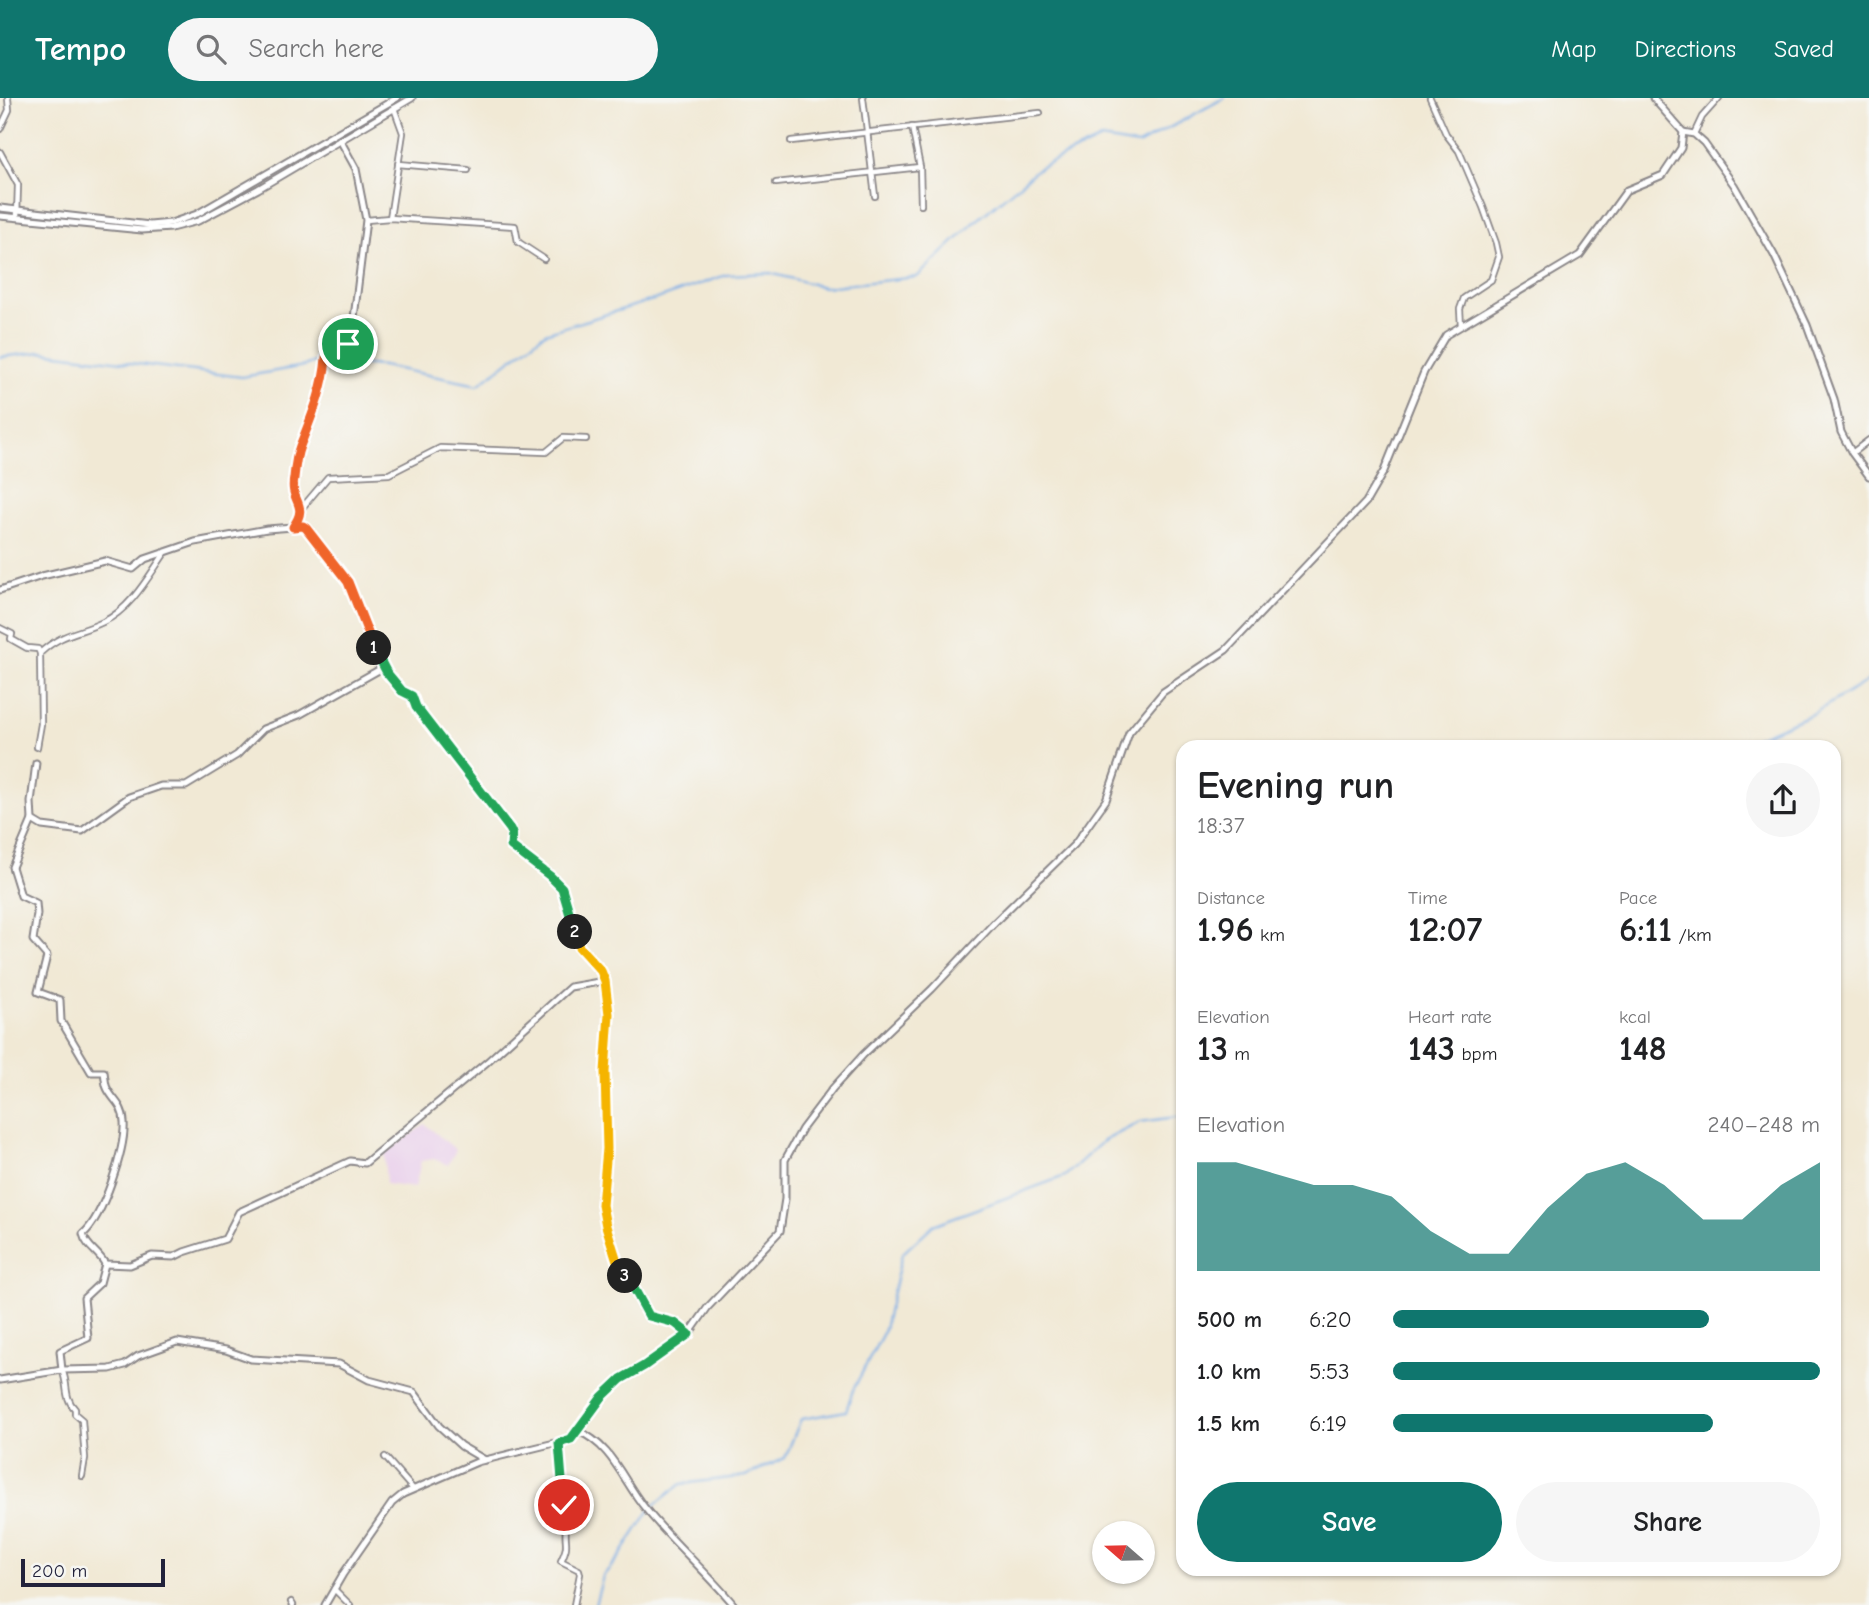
<!DOCTYPE html>
<html lang="en">
<head>
<meta charset="utf-8">
<style>
  :root { --surface:#fff; --page:#f6f6f6; --text:#202124; --muted:#757577; --accent:#0f766e }
  body { margin:0; font-family:"Comic Neue",sans-serif; background:var(--page); color:var(--text); height:100vh; display:flex; flex-direction:column; font-size:26px; white-space:nowrap }
  * { box-sizing:border-box; margin:0 }
  p { font-size:23px; color:var(--muted) }
  .icon { flex:none; width:38px; height:38px; fill:none; stroke:currentColor; stroke-width:2; stroke-linecap:round; stroke-linejoin:round }
  .map { position:relative; flex:1; overflow:hidden }
  .panel { position:absolute; left:1176px; top:642px; width:665px; height:836px; display:flex; flex-direction:column; background:var(--surface); border-radius:21px; box-shadow:0 2px 5px #0004 }
  .panel>* { flex:none }
  .needle { width:46px; rotate:290deg }
  .controls { position:absolute; left:1092px; top:1423px; display:grid; gap:14px }
  .controls a { display:grid; place-items:center; width:63px; height:63px; border-radius:50%; background:var(--surface); box-shadow:0 2px 5px #0004; font-size:35px }
  .scale { position:absolute; left:21px; bottom:18px; width:144px; box-sizing:border-box; padding-left:7px; border:4px solid #22223b; border-top:0; font-size:19px; line-height:24px; white-space:nowrap; color:#22223b; -webkit-text-stroke:5px #f6f6f2; paint-order:stroke }
  .pin { position:absolute; display:grid; place-items:center; width:60px; height:60px; color:#fff; margin:-30px; border:4px solid #fff; border-radius:50%; box-shadow:0 2px 7px #0007 }
  .km { position:absolute; width:35px; height:35px; margin:-18px; border-radius:50%; background:#222; color:#fff; font-size:19px; line-height:35px; text-align:center }
  .round { display:grid; place-items:center; flex:none; width:74px; height:74px; border-radius:37px; background:var(--page) }
  .head { display:flex; align-items:center; justify-content:space-between; height:119px; padding:0 21px }
  h1 { font-size:38px; font-weight:800; line-height:52px }
  .stats { display:grid; grid-template-columns:repeat(3,1fr); gap:10px; height:119px; padding:7px 21px }
  .stats div { display:grid; align-content:center }
  .stats b { font-size:35px; font-weight:800 }
  .stats small { font-size:19px; font-weight:400 }
  .stats p { font-size:19px }
  .chart { height:196px; padding:14px 21px }
  .chart p { display:flex; justify-content:space-between }
  .chart svg { width:100%; height:126px; margin-top:7px; fill:var(--accent); opacity:.7 }
  .action { display:flex; gap:14px; margin-top:auto; padding:14px 21px }
  .action a { flex:1; height:80px; border-radius:42px; background:var(--accent); color:#fff; font-size:28px; font-weight:800; line-height:80px; text-align:center }
  .action a+a { background:var(--page); color:var(--text) }
  ul { padding:0 21px; list-style:none; font-size:23px }
  li { display:grid; grid-template-columns:112px 84px 1fr; align-items:center; height:52px }
  li i { height:18px; border-radius:9px; background:var(--accent) }
  header { display:flex; align-items:center; gap:42px; box-sizing:border-box; height:98px; padding:0 35px; background:var(--accent); color:#fff }
  header strong { font-size:33px }
  nav { display:flex; gap:38px; margin-inline-start:auto; font-size:24px }
  .search { width:490px; height:63px; background:var(--page); display:flex; align-items:center; gap:18px; box-sizing:border-box; padding:0 24px; border-radius:38px; color:var(--muted); font-size:26px }
  .map>svg:first-child { display:block }
</style>
</head>
<body>
<header>
<strong>Tempo</strong>
<div class="search"><svg class="icon" aria-label="search" viewBox="0 0 24 24"><circle cx="10" cy="10" r="6"/><path d="M15 15l6 6"/></svg>Search here</div>
<nav><a>Map</a><a>Directions</a><a>Saved</a></nav>
</header>
<div class="map">
<svg width="1869" height="1507" viewBox="0 0 1869 1507">
  <rect width="100%" height="100%" fill="#f6f6f2"/>
  <filter id="ink" filterUnits="userSpaceOnUse"><feTurbulence type="fractalNoise" baseFrequency=".0143" numOctaves="2"/><feDisplacementMap in="SourceGraphic" scale="14" xChannelSelector="R" yChannelSelector="G"/><feConvolveMatrix kernelMatrix="1 2 1 2 8 2 1 2 1" color-interpolation-filters="sRGB"/></filter>
  <filter id="wash" filterUnits="userSpaceOnUse"><feTurbulence type="fractalNoise" baseFrequency=".00686" numOctaves="4" result="noise"/><feDisplacementMap in="SourceGraphic" scale="28" xChannelSelector="R" yChannelSelector="G"/><feGaussianBlur stdDeviation="1.57" result="paint"/><feColorMatrix in="noise" values="0 0 0 0 0 0 0 0 0 0 0 0 0 0 0 0 0 1.4 0 .05"/><feComposite in="paint" operator="in"/></filter>
  <g filter="url(#wash)">
    <rect width="100%" height="100%" fill="#f1e9d5"/>
    <!-- built -->
    <polygon fill="#ead1ec" points="425,1026 456,1052 448,1067 434,1061 421,1063 415,1090 386,1086 384,1056"/>
    <g fill="none" stroke-linecap="round" stroke-linejoin="round">
      <!-- stream -->
      <g stroke="#7aade7" stroke-width="2">
        <polyline points="0,259 42,254 242,279 304,268 317,263 383,268 478,287 545,235 666,198 726,177 770,175 824,189 917,179 975,124 1040,69 1101,41 1138,47 1224,0"/>
        <polyline points="1734,649 1814,615 1869,582"/>
        <polyline points="595,1507 603,1478 620,1458 651,1410 681,1386 746,1378 785,1360 801,1321 846,1313 853,1292 883,1235 902,1156 933,1127 1065,1078 1102,1044 1140,1024 1183,1018"/>
      </g>
    </g>
  </g>
  <g filter="url(#ink)">
    <g fill="none" stroke-linecap="round" stroke-linejoin="round">
      <!-- street casing -->
      <g stroke="#8a8688" stroke-width="8">
        <g id="street">
          <polyline points="863,0 875,98"/>
          <polyline points="1430,0 1446,36 1459,53 1483,109 1496,145 1499,159 1491,182 1464,200 1460,211 1461,228"/>
          <polyline points="912,29 920,69 921,107"/>
          <polyline points="0,31 9,12 8,0"/>
          <polyline points="1694,36 1702,19 1719,0"/>
          <polyline points="791,43 1040,15"/>
          <polyline points="0,54 18,87 17,119"/>
          <polyline points="398,66 468,72"/>
          <polyline points="776,85 920,69"/>
          <polyline points="390,120 403,35 394,10"/>
          <polyline points="366,122 390,120 515,128 518,144 544,161"/>
          <polyline points="1852,355 1869,342"/>
          <polyline points="301,411 328,379 389,376 440,350 546,354 563,340 586,341"/>
          <polyline points="0,530 12,536 11,541 27,550 38,551 40,555"/>
          <path d="M37,649L41,626L40,555C63,534 78,536 103,524C131,511 148,479 165,455"/>
          <path d="M62,1272C69,1287 63,1299 75,1311V1316L82,1322L85,1360L82,1378"/>
          <path d="M559,1345L564,1407C568,1416 567,1420 566,1429C564,1447 570,1444 561,1463L579,1472L580,1476L574,1507"/>
          <polyline points="385,1359 413,1391"/>
          <polyline points="334,1491 350,1507"/>
          <polyline points="291,1504 293,1507"/>
        </g>
      </g>
      <!-- secondary casing -->
      <g stroke="#8a8688" stroke-width="9">
        <g id="secondary">
          <polyline points="1683,34 1694,36 1704,45 1734,87 1774,157 1807,227 1834,301 1841,334 1852,355 1869,378"/>
          <polyline points="0,110 150,127 171,125 197,116 397,0"/>
          <polyline points="0,118 142,132 171,130 198,123 258,91 412,0"/>
          <path d="M293,429L303,428L306,430C320,448 340,467 349,487C361,516 370,545 385,572C394,587 410,594 416,609L510,731L512,735L511,748L550,778L562,790L579,849L601,873L605,883L609,916L605,974L607,1051L602,1107L606,1128L618,1166L649,1218L675,1225L689,1236"/>
          <path d="M0,492L42,478L105,463L133,471L145,461L195,444L267,431L293,429C310,405 289,405 294,380C295,370 296,358 300,348C311,320 324,290 326,260L330,253L348,245L352,236L366,122L356,71L340,42"/>
          <path d="M36,665L31,704L32,722L12,769L21,798L36,805L37,816L33,842L47,858L38,894L60,902L61,923L91,974H104C105,979 105,986 107,990C113,1003 123,1006 124,1024C126,1050 103,1119 83,1136C86,1149 99,1154 105,1166L100,1185L84,1200L88,1240L60,1253L62,1272"/>
          <polyline points="32,722 42,728 82,733 129,699 161,688 186,688 237,657 263,631 299,617 384,569"/>
          <polyline points="105,1166 130,1167 152,1158 174,1159 184,1154 225,1141 239,1114 350,1063 365,1065 487,964 570,889 605,883"/>
          <polyline points="0,1282 62,1272 110,1271 125,1267 138,1258 177,1244 226,1252 251,1261 339,1266 369,1282 414,1294 439,1328 461,1348 485,1362"/>
          <path d="M578,1333C612,1347 623,1383 645,1410C672,1444 706,1473 734,1507"/>
          <polyline points="325,1507 343,1476 392,1405 403,1396 477,1364 571,1341 602,1299 621,1281 644,1268 689,1236 708,1209 780,1133 785,1101 785,1062 802,1031 833,990 863,957 932,891 995,824 1075,746 1106,702 1129,635 1163,594 1226,552 1366,404 1384,373 1424,274 1446,237 1580,157 1627,92 1663,77 1681,50 1683,34 1653,0"/>
        </g>
      </g>
      <!-- street -->
      <use href="#street" stroke="#fff" stroke-width="4.5"/>
      <!-- secondary -->
      <use href="#secondary" stroke="#fff" stroke-width="5"/>
    </g>
  </g>
  <g fill="none" stroke-linecap="round" stroke-linejoin="round" filter="url(#ink)">
    <!-- split-1 casing -->
    <g stroke="#fff" stroke-width="14">
      <path id="split-1" d="M348,246L330,253L326,260C324,290 311,320 300,348C296,358 295,370 294,380C289,405 310,405 293,429L303,428L306,430L348,484L374,550"/>
    </g>
    <!-- split-2 casing -->
    <g stroke="#fff" stroke-width="14">
      <polyline id="split-2" points="374,550 387,575 402,593 412,598 416,609 510,731 512,735 511,748 550,778 562,790 575,834"/>
    </g>
    <!-- split-3 casing -->
    <g stroke="#fff" stroke-width="14">
      <polyline id="split-3" points="575,834 579,849 601,873 605,883 609,916 605,974 607,1051 602,1107 606,1128 618,1166 625,1178"/>
    </g>
    <!-- split-4 casing -->
    <g stroke="#fff" stroke-width="14">
      <polyline id="split-4" points="564,1407 559,1345 571,1341 602,1299 621,1281 644,1268 689,1236 675,1225 649,1218 631,1185 625,1178"/>
    </g>
    <!-- split-1 -->
    <use href="#split-1" stroke="#f0652b" stroke-width="9"/>
    <!-- split-2 -->
    <use href="#split-2" stroke="#22a559" stroke-width="9"/>
    <!-- split-3 -->
    <use href="#split-3" stroke="#f5b400" stroke-width="9"/>
    <!-- split-4 -->
    <use href="#split-4" stroke="#22a559" stroke-width="9"/>
  </g>
</svg>
<div class="controls">
<a><svg class="needle" viewBox="-14 -14 28 28"><path d="M0-13l5 13h-10z" fill="#e53935"/><path d="M0 13l5-13h-10z" fill="#757577"/></svg></a>
</div>
<div class="scale">200 m</div>
<div class="pin" style="left:348px;top:246px;background:#1e9e55"><svg class="icon" aria-label="arrive" viewBox="0 0 24 24"><path d="M6 21V4h12l-3 4 3 4H6"/></svg></div>
<div class="pin" style="left:564px;top:1407px;background:#d93025"><svg class="icon" aria-label="check" viewBox="0 0 24 24"><path d="M5 12l5 5 9-10"/></svg></div>
<b class="km" style="left:374px;top:550px">1</b>
<b class="km" style="left:575px;top:834px">2</b>
<b class="km" style="left:625px;top:1178px">3</b>
<section class="panel">
<div class="head"><div><h1>Evening run</h1><p>18:37</p></div><a class="round"><svg class="icon" aria-label="share" viewBox="0 0 24 24"><path d="M12 15V3M7 8l5-5 5 5M5 13v7h14v-7"/></svg></a></div>
<div class="stats">
<div><p>Distance</p><b>1.96<small> km</small></b></div>
<div><p>Time</p><b>12:07</b></div>
<div><p>Pace</p><b>6:11<small> /km</small></b></div>
</div>
<div class="stats">
<div><p>Elevation</p><b>13<small> m</small></b></div>
<div><p>Heart rate</p><b>143<small> bpm</small></b></div>
<div><p>kcal</p><b>148</b></div>
</div>
<div class="chart"><p><span>Elevation</span>240–248 m</p>
<svg viewBox="0 0 160 44" preserveAspectRatio="none"><path d="M0 44V6L10 6L20 10L30 14L40 14L50 18L60 30L70 38L80 38L90 22L100 10L110 6L120 14L130 26L140 26L150 14L160 6V44z"/></svg>
</div>
<ul>
<li><b>500 m</b>6:20<i style="width:74%"></i></li>
<li><b>1.0 km</b>5:53<i style="width:100%"></i></li>
<li><b>1.5 km</b>6:19<i style="width:75%"></i></li>
</ul>
<div class="action"><a>Save</a><a>Share</a></div>
</section>
</div>
</body>
</html>
